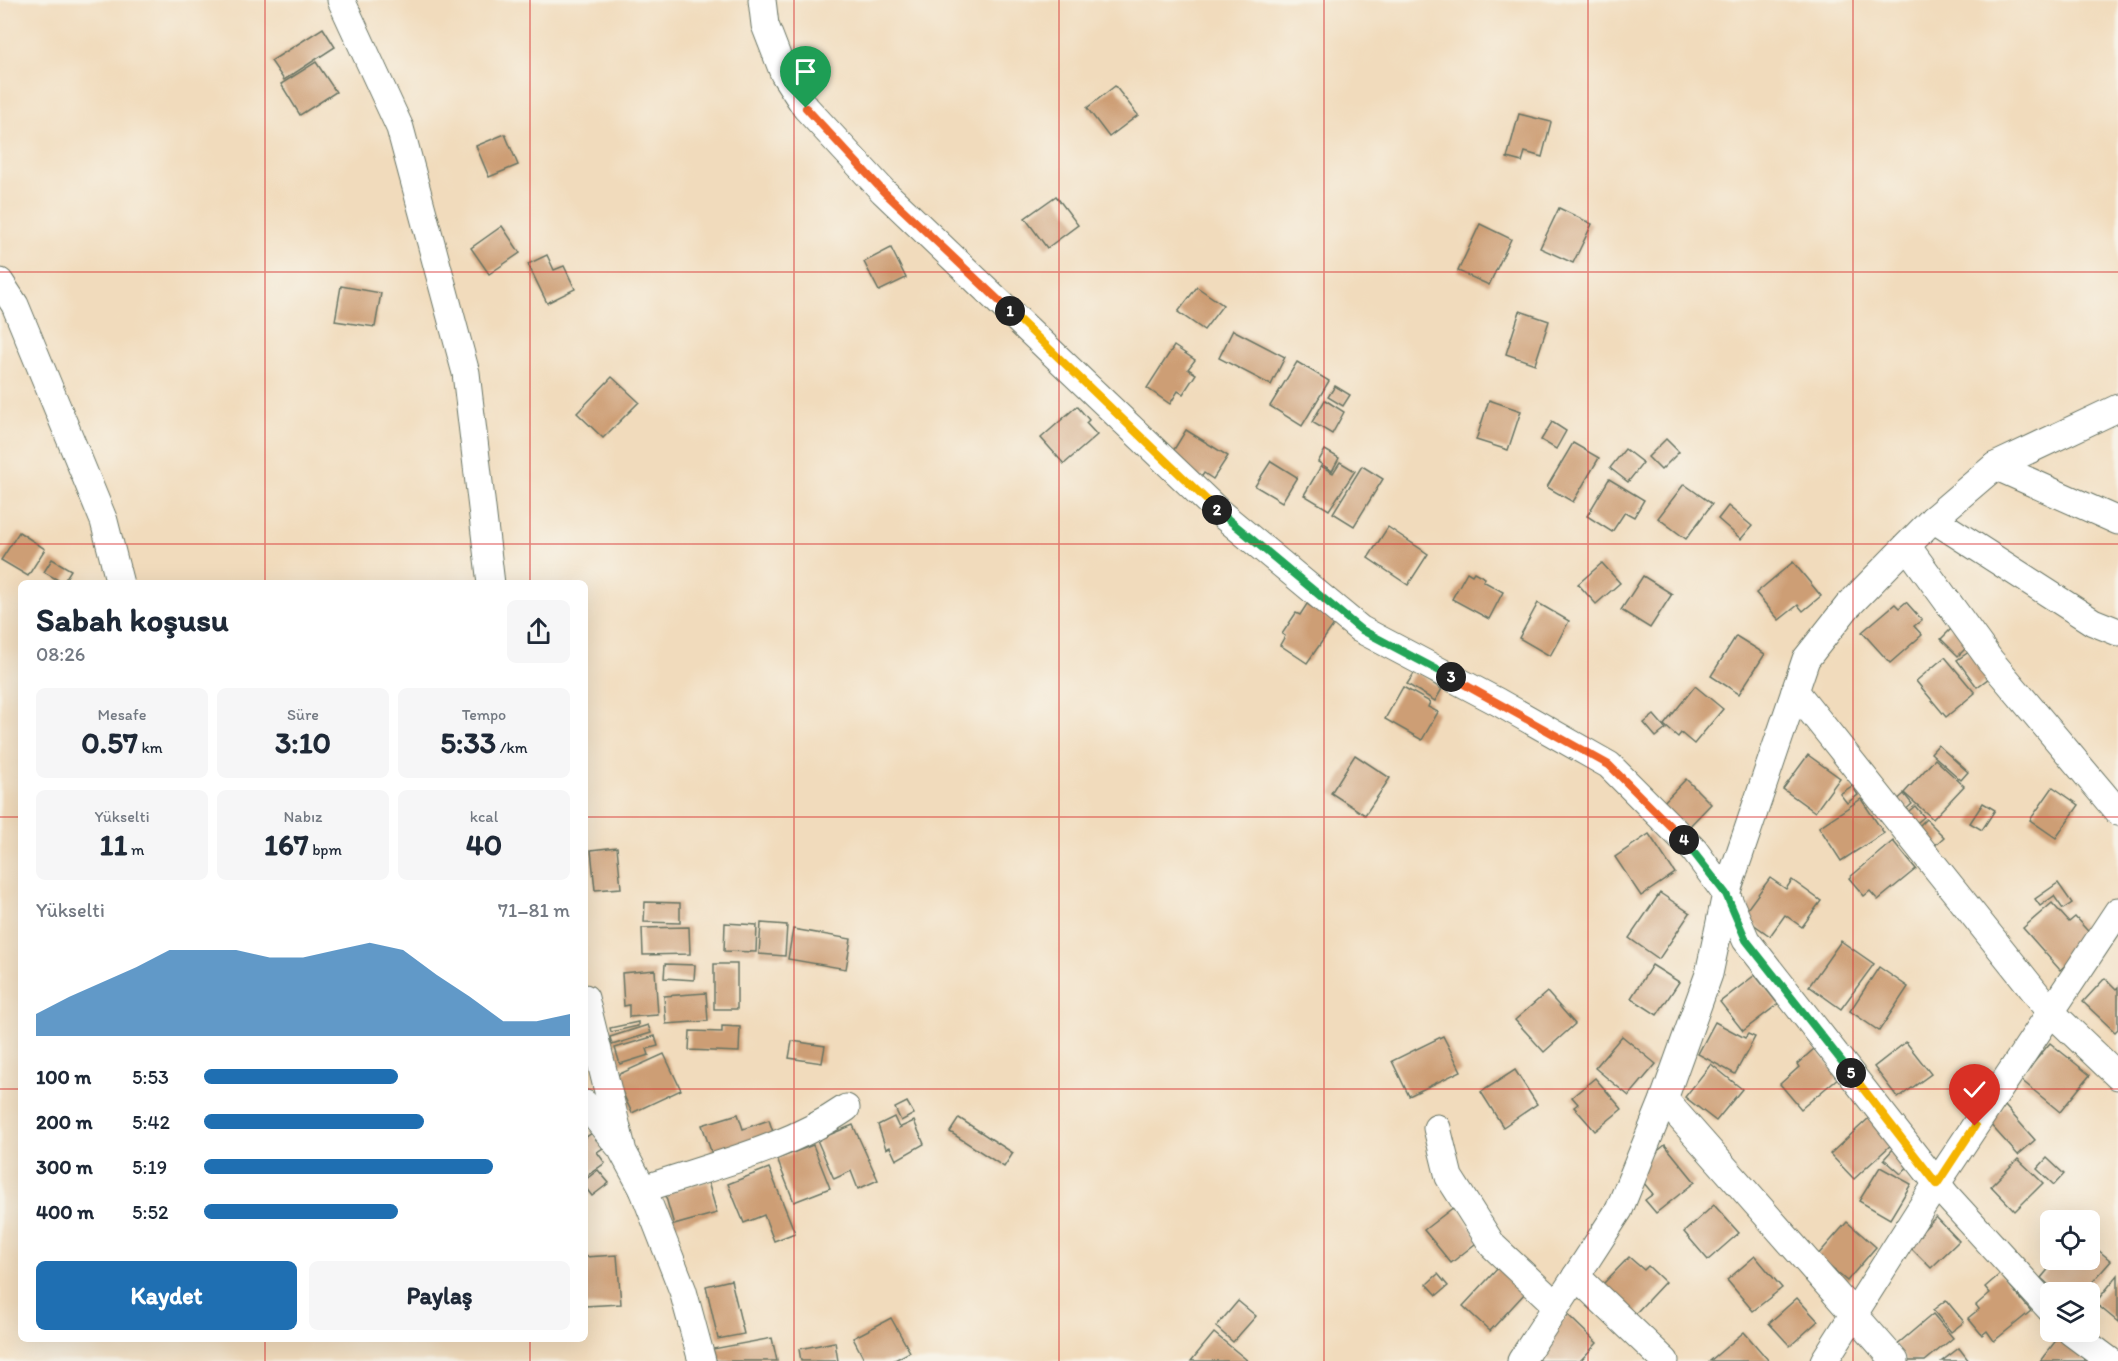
<!DOCTYPE html>
<html lang="tr">
<head>
<meta charset="utf-8">
<style>
  :root { --surface:#fff; --page:#f6f6f7; --text:#1f2937; --muted:#747a83; --accent:#1f6fb2 }
  body { margin:0; font-family:Itim,sans-serif; background:var(--page); color:var(--text); height:100vh; display:flex; flex-direction:column; font-size:22px; white-space:nowrap }
  * { box-sizing:border-box; margin:0 }
  p { font-size:20px; color:var(--muted) }
  .icon { flex:none; width:33px; height:33px; fill:none; stroke:currentColor; stroke-width:2; stroke-linecap:round; stroke-linejoin:round }
  .map { position:relative; flex:1; overflow:hidden }
  .panel { position:absolute; left:18px; top:580px; width:570px; height:762px; display:flex; flex-direction:column; background:var(--surface); border-radius:9px; box-shadow:0 6px 24px #0002 }
  .panel>* { flex:none }
  .buttons { position:absolute; left:2040px; top:1210px; display:grid; gap:12px }
  .buttons a { display:grid; place-items:center; width:60px; height:60px; border-radius:9px; background:var(--surface); box-shadow:0 6px 24px #0002; font-size:30px }
  .pin { position:absolute; display:grid; place-items:center; width:51px; height:51px; color:#fff; margin:-62px -26px; border-radius:50% 50% 50% 0; rotate:-45deg; box-shadow:0 0 6px #0007 }
  .pin .icon { rotate:45deg }
  .km { position:absolute; width:30px; height:30px; margin:-15px; border-radius:50%; background:#222; color:#fff; font-size:16px; line-height:30px; text-align:center }
  .round { display:grid; place-items:center; flex:none; width:63px; height:63px; border-radius:9px; background:var(--page) }
  .summary { display:flex; align-items:center; justify-content:space-between; height:102px; padding:0 18px }
  h1 { font-size:33px; font-weight:700; line-height:45px }
  .metrics { display:grid; grid-template-columns:repeat(3,1fr); gap:9px; height:102px; padding:6px 18px }
  .metrics div { display:grid; align-content:center; border-radius:9px; background:var(--page); text-align:center }
  .metrics b { font-size:30px; font-weight:700 }
  .metrics small { font-size:16px; font-weight:400 }
  .metrics p { font-size:16px }
  .chart { height:168px; padding:12px 18px }
  .chart p { display:flex; justify-content:space-between }
  .chart svg { width:100%; height:108px; margin-top:6px; fill:var(--accent); opacity:.7 }
  .action { display:flex; gap:12px; margin-top:auto; padding:12px 18px }
  .action a { flex:1; height:69px; border-radius:9px; background:var(--accent); color:#fff; font-size:24px; font-weight:700; line-height:69px; text-align:center }
  .action a+a { background:var(--page); color:var(--text) }
  ul { padding:0 18px; list-style:none; font-size:20px }
  li { display:grid; grid-template-columns:96px 72px 1fr; align-items:center; height:45px }
  li i { height:15px; border-radius:8px; background:var(--accent) }
  .map>svg:first-child { display:block }
</style>
</head>
<body>
<div class="map">
<svg width="2118" height="1361" viewBox="0 0 2118 1361">
  <rect width="100%" height="100%" fill="#f7f3e8"/>
  <filter id="ink" filterUnits="userSpaceOnUse"><feTurbulence type="fractalNoise" baseFrequency=".0167" numOctaves="2"/><feDisplacementMap in="SourceGraphic" scale="12" xChannelSelector="R" yChannelSelector="G"/><feConvolveMatrix kernelMatrix="1 2 1 2 8 2 1 2 1" color-interpolation-filters="sRGB"/></filter>
  <filter id="wash" filterUnits="userSpaceOnUse"><feTurbulence type="fractalNoise" baseFrequency=".008" numOctaves="4" result="noise"/><feDisplacementMap in="SourceGraphic" scale="24" xChannelSelector="R" yChannelSelector="G"/><feGaussianBlur stdDeviation="1.35" result="paint"/><feColorMatrix in="noise" values="0 0 0 0 0 0 0 0 0 0 0 0 0 0 0 0 0 1.4 0 .05"/><feComposite in="paint" operator="in"/></filter>
  <g filter="url(#wash)">
    <rect width="100%" height="100%" fill="#f1dbbc"/>
    <g id="blocks">
      <!-- building -->
      <g fill="#cd9e75">
        <polygon points="323,28 335,47 284,80 271,61"/>
        <polygon points="316,62 336,92 300,115 281,84"/>
        <polygon points="1115,86 1138,115 1109,137 1087,108"/>
        <polygon points="1519,114 1551,122 1542,157 1525,152 1522,162 1507,158"/>
        <polygon points="505,134 518,165 489,177 476,146"/>
        <polygon points="1056,196 1078,225 1047,248 1025,218"/>
        <polygon points="1559,208 1592,224 1573,263 1540,248"/>
        <polygon points="1480,224 1511,239 1489,285 1458,271"/>
        <polygon points="502,226 520,253 489,274 471,248"/>
        <polygon points="891,248 906,278 879,291 864,262"/>
        <polygon points="547,255 554,270 564,266 575,289 547,303 528,264"/>
        <polygon points="341,286 381,293 375,327 335,321"/>
        <polygon points="1197,287 1223,305 1204,330 1178,312"/>
        <polygon points="1520,311 1549,321 1535,364 1506,354"/>
        <polygon points="1233,330 1285,357 1271,385 1219,358"/>
        <polygon points="1174,346 1195,360 1188,369 1196,374 1183,394 1178,391 1170,404 1147,388"/>
        <polygon points="1297,362 1329,381 1302,426 1270,406"/>
        <polygon points="612,377 639,402 603,438 577,413"/>
        <polygon points="1335,386 1350,395 1343,406 1328,397"/>
        <polygon points="1325,400 1344,412 1332,434 1312,422"/>
        <polygon points="1489,400 1521,411 1508,450 1476,440"/>
        <polygon points="1077,406 1089,420 1086,423 1097,435 1064,464 1041,438"/>
        <polygon points="1552,422 1566,431 1556,449 1541,440"/>
        <polygon points="1186,430 1228,456 1213,479 1204,473 1199,481 1167,461"/>
        <polygon points="1666,439 1679,452 1661,470 1648,457"/>
        <polygon points="1573,443 1599,458 1573,502 1547,487"/>
        <polygon points="1625,449 1643,463 1628,482 1610,468"/>
        <polygon points="1325,450 1339,458 1332,471 1318,462"/>
        <polygon points="1271,461 1297,477 1282,502 1255,486"/>
        <polygon points="1340,462 1355,471 1329,510 1304,495 1321,466 1333,473"/>
        <polygon points="1362,466 1383,479 1354,526 1333,513"/>
        <polygon points="1609,479 1644,500 1634,517 1625,512 1612,532 1587,516"/>
        <polygon points="1684,484 1712,504 1686,539 1658,518"/>
        <polygon points="1728,506 1752,526 1741,539 1718,519"/>
        <polygon points="1388,527 1428,554 1408,585 1368,558"/>
        <polygon points="19,532 45,549 28,576 1,560"/>
        <polygon points="52,559 71,570 63,583 44,572"/>
        <polygon points="1793,562 1821,596 1803,611 1798,605 1779,620 1756,593"/>
        <polygon points="1602,563 1620,583 1596,604 1578,584"/>
        <polygon points="1467,572 1472,575 1474,572 1485,578 1483,581 1503,592 1489,619 1452,599"/>
        <polygon points="1643,576 1672,594 1650,628 1621,610"/>
        <polygon points="1906,602 1922,620 1914,626 1922,635 1890,663 1862,632 1895,604 1899,608"/>
        <polygon points="1538,603 1569,621 1550,656 1519,638"/>
        <polygon points="1307,604 1335,623 1307,663 1280,645 1285,636 1282,634 1296,613 1300,615"/>
        <polygon points="1954,626 1971,643 1958,656 1941,639"/>
        <polygon points="1736,636 1765,654 1739,694 1711,676"/>
        <polygon points="1969,652 1989,678 1977,687 1957,660"/>
        <polygon points="1945,657 1975,693 1946,717 1916,681"/>
        <polygon points="1415,672 1442,689 1435,701 1407,684"/>
        <polygon points="1695,686 1723,709 1694,744 1681,733 1678,737 1664,725"/>
        <polygon points="1403,687 1430,702 1428,707 1438,712 1422,740 1385,719"/>
        <polygon points="1654,715 1666,729 1656,737 1644,723"/>
        <polygon points="1938,745 1968,772 1961,780 1931,753"/>
        <polygon points="1355,755 1390,778 1365,815 1331,793"/>
        <polygon points="1808,755 1840,778 1815,812 1783,789"/>
        <polygon points="1935,759 1964,786 1933,819 1904,793"/>
        <polygon points="1686,779 1711,804 1685,831 1660,806"/>
        <polygon points="1852,786 1858,795 1847,803 1840,794"/>
        <polygon points="2053,787 2079,805 2056,838 2030,820"/>
        <polygon points="1904,794 1912,804 1903,812 1895,802"/>
        <polygon points="1861,799 1884,833 1841,861 1819,827"/>
        <polygon points="1983,803 1995,810 1982,830 1970,823"/>
        <polygon points="1915,806 1924,817 1912,827 1903,816"/>
        <polygon points="1926,819 1944,837 1931,849 1914,831"/>
        <polygon points="1649,834 1675,873 1641,896 1615,857"/>
        <polygon points="1893,841 1916,869 1878,900 1870,891 1864,896 1849,878"/>
        <polygon points="617,847 621,888 595,890 591,850"/>
        <polygon points="1770,878 1786,889 1792,880 1821,901 1802,927 1785,915 1770,936 1742,916"/>
        <polygon points="2058,883 2072,903 2063,909 2054,896 2040,906 2035,899"/>
        <polygon points="1660,893 1690,913 1659,959 1629,938"/>
        <polygon points="645,902 680,903 680,923 644,922"/>
        <polygon points="2052,903 2069,922 2075,917 2095,939 2060,970 2023,928"/>
        <polygon points="725,923 757,925 756,952 724,951"/>
        <polygon points="761,923 787,925 785,956 759,954"/>
        <polygon points="689,927 690,954 643,955 642,928"/>
        <polygon points="793,929 851,939 846,969 788,959"/>
        <polygon points="1841,941 1874,964 1841,1009 1809,986"/>
        <polygon points="665,964 695,965 694,980 664,978"/>
        <rect x="714" y="964" width="23" height="45"/>
        <polygon points="1652,965 1679,982 1657,1015 1631,998"/>
        <polygon points="1879,967 1908,987 1879,1031 1850,1011"/>
        <polygon points="655,970 658,1015 629,1017 629,1005 624,1006 622,973"/>
        <polygon points="1755,975 1778,1004 1743,1031 1720,1002"/>
        <polygon points="2105,978 2116,989 2118,987 2118,1029 2115,1032 2083,1002"/>
        <polygon points="1547,992 1575,1024 1544,1052 1515,1020"/>
        <polygon points="706,993 708,1021 666,1024 664,996"/>
        <polygon points="638,1022 638,1026 611,1032 610,1028"/>
        <polygon points="1715,1022 1745,1038 1748,1034 1755,1037 1735,1074 1698,1054"/>
        <polygon points="648,1025 651,1033 612,1045 610,1037"/>
        <polygon points="722,1026 740,1027 739,1052 689,1050 690,1031 722,1032"/>
        <polygon points="655,1036 658,1046 647,1049 649,1055 620,1064 615,1048"/>
        <polygon points="1443,1036 1461,1071 1409,1096 1392,1061"/>
        <polygon points="1622,1036 1656,1064 1629,1096 1595,1068"/>
        <polygon points="792,1041 825,1046 822,1063 789,1058"/>
        <polygon points="1906,1042 1931,1074 1898,1098 1874,1067"/>
        <polygon points="2050,1043 2090,1075 2060,1112 2020,1079"/>
        <polygon points="1814,1049 1839,1077 1801,1109 1780,1084 1799,1067 1797,1064"/>
        <polygon points="664,1054 681,1090 632,1113 615,1076"/>
        <polygon points="1711,1064 1742,1089 1716,1121 1685,1097"/>
        <polygon points="1515,1070 1537,1104 1503,1127 1481,1092"/>
        <polygon points="1595,1078 1622,1109 1595,1131 1574,1107 1578,1104 1572,1097"/>
        <polygon points="907,1102 914,1114 901,1121 895,1108"/>
        <polygon points="2005,1106 2035,1140 2018,1155 1988,1122"/>
        <polygon points="738,1114 743,1129 769,1120 775,1138 713,1157 702,1125"/>
        <polygon points="894,1117 899,1128 914,1121 924,1144 896,1160 890,1147 886,1149 878,1125"/>
        <polygon points="959,1118 1013,1153 1004,1167 950,1132"/>
        <polygon points="1869,1118 1893,1143 1854,1179 1830,1154"/>
        <polygon points="853,1125 878,1180 858,1189 851,1171 834,1179 817,1140"/>
        <polygon points="592,1133 603,1148 597,1152 605,1163 585,1177 585,1138"/>
        <polygon points="813,1145 830,1188 794,1202 777,1159"/>
        <polygon points="1665,1145 1695,1182 1656,1213 1645,1200 1653,1194 1639,1177 1643,1163"/>
        <polygon points="1894,1148 1911,1163 1901,1174 1884,1159"/>
        <polygon points="2047,1158 2064,1174 2054,1185 2037,1169"/>
        <polygon points="2018,1159 2043,1183 2015,1211 1991,1186"/>
        <polygon points="1880,1167 1911,1184 1890,1219 1859,1201"/>
        <polygon points="769,1168 795,1233 774,1241 764,1215 744,1223 728,1184"/>
        <polygon points="598,1170 609,1183 592,1196 585,1187 585,1180"/>
        <polygon points="708,1182 717,1213 674,1225 665,1194"/>
        <polygon points="1714,1205 1739,1233 1708,1260 1684,1232"/>
        <polygon points="1454,1207 1480,1240 1451,1263 1424,1230"/>
        <polygon points="1936,1217 1959,1241 1931,1268 1908,1245"/>
        <polygon points="1847,1222 1876,1247 1847,1281 1817,1256"/>
        <polygon points="2090,1243 2111,1261 2083,1293 2058,1293 2041,1278 2056,1260 2090,1260"/>
        <polygon points="617,1255 621,1304 585,1306 585,1257"/>
        <polygon points="1755,1256 1782,1288 1753,1311 1727,1280"/>
        <polygon points="1629,1257 1644,1270 1648,1266 1665,1282 1635,1314 1603,1284"/>
        <polygon points="1499,1267 1526,1292 1490,1331 1463,1306"/>
        <polygon points="1438,1274 1448,1286 1437,1295 1427,1284"/>
        <polygon points="2000,1274 2031,1311 1994,1341 1987,1331 1982,1335 1968,1318 1979,1309 1976,1305 1990,1293 1985,1287"/>
        <polygon points="2118,1275 2118,1322 2095,1303"/>
        <polygon points="731,1280 744,1334 718,1339 706,1286"/>
        <polygon points="1797,1298 1818,1321 1790,1346 1769,1323"/>
        <polygon points="1946,1300 1964,1322 1951,1332 1933,1310"/>
        <polygon points="1238,1301 1256,1316 1233,1342 1216,1327"/>
        <polygon points="1933,1314 1953,1338 1925,1361 1907,1361 1895,1346"/>
        <polygon points="1568,1315 1597,1343 1580,1361 1540,1361 1531,1353"/>
        <polygon points="891,1318 910,1352 893,1361 865,1361 853,1338"/>
        <polygon points="1744,1332 1769,1361 1710,1361"/>
        <polygon points="1214,1333 1248,1361 1191,1361"/>
        <polygon points="772,1338 777,1361 716,1361 713,1349"/>
        <polygon points="2058,1338 2087,1361 2040,1361"/>
        <polygon points="835,1342 838,1361 801,1361 799,1349"/>
        <polygon points="1959,1348 1969,1361 1942,1361"/>
      </g>
    </g>
  </g>
  <g filter="url(#ink)">
    <use href="#blocks" fill-opacity="0" stroke="#687464" stroke-width="1.5"/>
    <g fill="none" stroke-linecap="round" stroke-linejoin="round">
      <!-- minor casing -->
      <g stroke="#687464" stroke-width="29">
        <g id="minor">
          <polyline points="341,0 400,128 466,373 491,584"/>
          <polyline points="762,0 765,25 784,74 806,108 883,191 1220,513 1360,629 1498,702 1609,765 1694,850 1726,894 1746,940 1946,1195 2050,1309"/>
          <polyline points="0,282 15,305 104,521 120,584"/>
          <polyline points="1995,466 2118,521"/>
          <polyline points="1933,519 2093,622 2118,632"/>
          <polyline points="1907,546 1990,660 2118,812"/>
          <polyline points="1795,691 2051,1012 2118,1076"/>
          <polyline points="585,998 623,1152 643,1189 683,1291 702,1361"/>
          <polyline points="1664,1099 1895,1361"/>
          <polyline points="585,1104 618,1145"/>
          <polyline points="1437,1128 1449,1177 1493,1246 1556,1305"/>
          <path d="M643,1189C711,1166 787,1149 846,1108"/>
          <polyline points="1576,1276 1665,1361"/>
          <polyline points="2071,1332 2110,1361"/>
          <polyline points="1521,1361 1619,1210 1664,1099 1709,974 1726,894 1806,659 1847,607 1933,519 1995,466 2118,408"/>
          <polyline points="1824,1361 1937,1183 2118,911"/>
        </g>
      </g>
      <!-- minor -->
      <use href="#minor" stroke="#fff" stroke-width="27"/>
    </g>
  </g>
  <g fill="none" stroke-linecap="round" stroke-linejoin="round" filter="url(#ink)">
    <!-- split-1 casing -->
    <g stroke="#fff" stroke-width="12">
      <polyline id="split-1" points="806,108 883,191 1010,311"/>
    </g>
    <!-- split-2 casing -->
    <g stroke="#fff" stroke-width="12">
      <polyline id="split-2" points="1010,311 1217,510"/>
    </g>
    <!-- split-3 casing -->
    <g stroke="#fff" stroke-width="12">
      <polyline id="split-3" points="1217,510 1360,629 1451,677"/>
    </g>
    <!-- split-4 casing -->
    <g stroke="#fff" stroke-width="12">
      <polyline id="split-4" points="1451,677 1609,765 1684,840"/>
    </g>
    <!-- split-5 casing -->
    <g stroke="#fff" stroke-width="12">
      <polyline id="split-5" points="1684,840 1726,894 1746,940 1851,1073"/>
    </g>
    <!-- split-6 casing -->
    <g stroke="#fff" stroke-width="12">
      <polyline id="split-6" points="1851,1073 1937,1184 1975,1126"/>
    </g>
    <!-- split-1 -->
    <use href="#split-1" stroke="#f0652b" stroke-width="8"/>
    <!-- split-2 -->
    <use href="#split-2" stroke="#f5b400" stroke-width="8"/>
    <!-- split-3 -->
    <use href="#split-3" stroke="#22a559" stroke-width="8"/>
    <!-- split-4 -->
    <use href="#split-4" stroke="#f0652b" stroke-width="8"/>
    <!-- split-5 -->
    <use href="#split-5" stroke="#22a559" stroke-width="8"/>
    <!-- split-6 -->
    <use href="#split-6" stroke="#f5b400" stroke-width="8"/>
  </g>
  <!-- grid -->
  <path fill="none" stroke="#d62828" stroke-width="1.5" stroke-opacity="0.55" d="M265,0V584M530,0V584M794,0V1361M1059,0V1361M1324,0V1361M1588,0V1361M1853,0V1361M0,272H2118M0,544H2118M0,817H21M585,817H2118M0,1089H21M585,1089H2118M265,1340V1361M530,1340V1361"/>
</svg>
<div class="buttons">
<a><svg class="icon" aria-label="locate" viewBox="0 0 24 24"><circle cx="12" cy="12" r="6"/><path d="M12 2v4M12 18v4M2 12h4M18 12h4"/></svg></a>
<a><svg class="icon" aria-label="layers" viewBox="0 0 24 24"><path d="M12 4l9 5-9 5-9-5zM3 14l9 5 9-5"/></svg></a>
</div>
<div class="pin" style="left:806px;top:108px;background:#1e9e55"><svg class="icon" aria-label="arrive" viewBox="0 0 24 24"><path d="M6 21V4h12l-3 4 3 4H6"/></svg></div>
<div class="pin" style="left:1975px;top:1126px;background:#d93025"><svg class="icon" aria-label="check" viewBox="0 0 24 24"><path d="M5 12l5 5 9-10"/></svg></div>
<b class="km" style="left:1010px;top:311px">1</b>
<b class="km" style="left:1217px;top:510px">2</b>
<b class="km" style="left:1451px;top:677px">3</b>
<b class="km" style="left:1684px;top:840px">4</b>
<b class="km" style="left:1851px;top:1073px">5</b>
<section class="panel">
<div class="summary"><div><h1>Sabah koşusu</h1><p>08:26</p></div><a class="round"><svg class="icon" aria-label="share" viewBox="0 0 24 24"><path d="M12 15V3M7 8l5-5 5 5M5 13v7h14v-7"/></svg></a></div>
<div class="metrics">
<div><p>Mesafe</p><b>0.57<small> km</small></b></div>
<div><p>Süre</p><b>3:10</b></div>
<div><p>Tempo</p><b>5:33<small> /km</small></b></div>
</div>
<div class="metrics">
<div><p>Yükselti</p><b>11<small> m</small></b></div>
<div><p>Nabız</p><b>167<small> bpm</small></b></div>
<div><p>kcal</p><b>40</b></div>
</div>
<div class="chart"><p><span>Yükselti</span>71–81 m</p>
<svg viewBox="0 0 160 44" preserveAspectRatio="none"><path d="M0 44V35L10 28L20 22L30 16L40 9L50 9L60 9L70 12L80 12L90 9L100 6L110 9L120 19L130 28L140 38L150 38L160 35V44z"/></svg>
</div>
<ul>
<li><b>100 m</b>5:53<i style="width:53%"></i></li>
<li><b>200 m</b>5:42<i style="width:60%"></i></li>
<li><b>300 m</b>5:19<i style="width:79%"></i></li>
<li><b>400 m</b>5:52<i style="width:53%"></i></li>
</ul>
<div class="action"><a>Kaydet</a><a>Paylaş</a></div>
</section>
</div>
</body>
</html>
